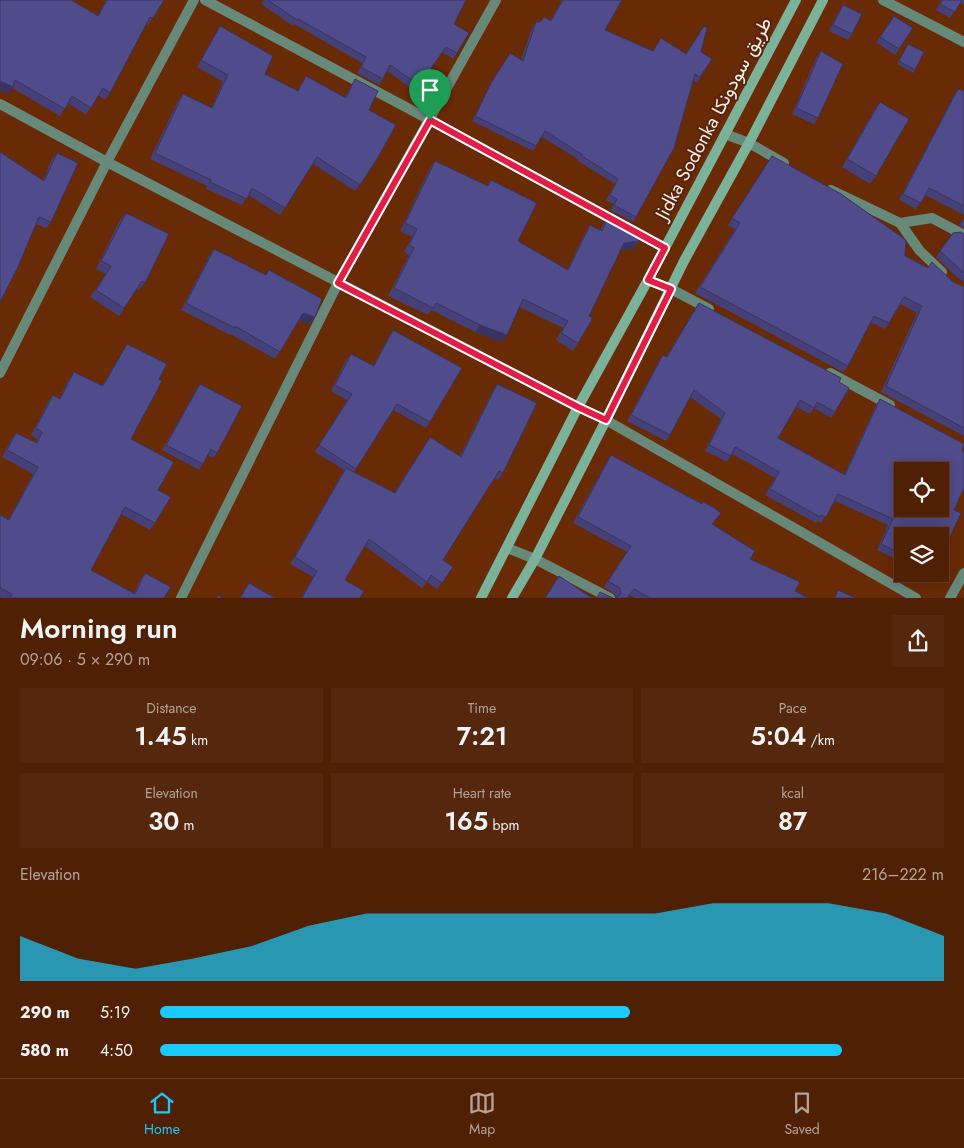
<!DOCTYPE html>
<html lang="en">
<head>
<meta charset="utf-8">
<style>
  :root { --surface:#4f2004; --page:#55280e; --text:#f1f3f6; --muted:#b3a39a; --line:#663e26; --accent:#1bcafc }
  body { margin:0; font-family:Jost,Vazirmatn,sans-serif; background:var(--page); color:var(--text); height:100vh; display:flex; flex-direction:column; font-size:19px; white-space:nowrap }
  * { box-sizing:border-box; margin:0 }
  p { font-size:16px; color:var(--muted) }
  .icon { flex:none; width:28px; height:28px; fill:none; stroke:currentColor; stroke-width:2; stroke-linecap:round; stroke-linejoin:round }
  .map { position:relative; height:598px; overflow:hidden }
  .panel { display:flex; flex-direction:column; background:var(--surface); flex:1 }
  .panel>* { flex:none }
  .fabs { position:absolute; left:894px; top:462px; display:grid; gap:10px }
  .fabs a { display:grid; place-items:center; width:55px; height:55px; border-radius:0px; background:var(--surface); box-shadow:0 2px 12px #0003,0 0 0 1px var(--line); font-size:25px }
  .pin { position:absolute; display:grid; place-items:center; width:42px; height:42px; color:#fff; margin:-51px -21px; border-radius:50% 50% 50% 0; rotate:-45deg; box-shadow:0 0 5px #0007 }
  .pin .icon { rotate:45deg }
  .round { display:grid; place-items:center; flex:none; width:52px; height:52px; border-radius:0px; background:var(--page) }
  .summary { display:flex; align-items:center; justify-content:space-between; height:85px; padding:0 20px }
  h1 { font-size:28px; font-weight:600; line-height:38px }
  .metrics { display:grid; grid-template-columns:repeat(3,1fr); gap:8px; height:85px; padding:5px 20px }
  .metrics div { display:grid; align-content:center; border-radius:0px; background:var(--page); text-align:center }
  .metrics b { font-size:25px; font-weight:600 }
  .metrics small { font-size:14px; font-weight:400 }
  .metrics p { font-size:14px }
  .chart { height:140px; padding:10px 20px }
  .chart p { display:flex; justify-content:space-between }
  .chart svg { width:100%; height:90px; margin-top:5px; fill:var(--accent); opacity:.7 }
  ul { padding:0 20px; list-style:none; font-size:16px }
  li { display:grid; grid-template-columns:80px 60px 1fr; align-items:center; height:38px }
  li i { height:12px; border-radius:6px; background:var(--accent) }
  .tab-bar { display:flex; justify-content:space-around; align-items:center; height:70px; border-top:1px solid var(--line); background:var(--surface); font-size:14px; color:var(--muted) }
  .tab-bar a { display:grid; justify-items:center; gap:2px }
  .tab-bar .current { color:var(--accent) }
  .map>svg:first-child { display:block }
</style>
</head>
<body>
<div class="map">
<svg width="964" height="598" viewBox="0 0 964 598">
  <rect width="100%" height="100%" fill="#692a06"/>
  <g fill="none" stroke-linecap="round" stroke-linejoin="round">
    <!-- minor -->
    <g stroke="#67897a" stroke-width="10">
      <polyline points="205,0 430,120 665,248"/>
      <polyline points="883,0 964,42"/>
      <polyline points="0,104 107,162 578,407 606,420 916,598"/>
      <polyline points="725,134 749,143 784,163"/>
      <polyline points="831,190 900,223 920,251 942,272"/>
      <polyline points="900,223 932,218 964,235"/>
      <polyline points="648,280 671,289 709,309"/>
      <polyline points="0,373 107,162 194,0"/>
      <polyline points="830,373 890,405"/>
      <polyline points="507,548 535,559 610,598"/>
      <polyline points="181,598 338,283 496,0"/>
      <polyline points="950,598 964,573"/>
    </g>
    <!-- secondary -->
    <g stroke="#7bb29a" stroke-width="10">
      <polyline points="481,598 578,407 648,280 796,0"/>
      <polyline points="512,598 535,559 606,420 684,261 749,143 823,0"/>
    </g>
  </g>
  <!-- wall -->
  <g fill="#454077">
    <polygon points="0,0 71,0 98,15 106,0 164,0 148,25 146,24 110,93 105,100 98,95 86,115 68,103 60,116 12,88 8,94 0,90"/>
    <polygon points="264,0 466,0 454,24 457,53 453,59 442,52 415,91 387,71 383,79 379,85 357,73 362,63 294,24 293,26 261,4"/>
    <polygon points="562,0 622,0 605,30 652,51 685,54 701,52 712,59 697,83 693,80 636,217 633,222 610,210 614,204 606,200 615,184 578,161 579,160 542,137 533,151 472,121 488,89 510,53 521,60 532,28 536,22 550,21"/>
    <polygon points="942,0 964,0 964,5 960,2 950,18 936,10"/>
    <polygon points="843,5 852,34 848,40 829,31 839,11"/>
    <polygon points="894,16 913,28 895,55 876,42"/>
    <polygon points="220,26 265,74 297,91 306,76 345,97 351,86 355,79 369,110 377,159 355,191 313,164 280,215 248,195 242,205 206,189 207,186 150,159 178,101 183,94 211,108 223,82 197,67"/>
    <polygon points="908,44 915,70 913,73 897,64"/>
    <polygon points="821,51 818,118 814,124 792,114 817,56"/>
    <polygon points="958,89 964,91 964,215 925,195 916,209 899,200 954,95"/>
    <polygon points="880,102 876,176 870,184 842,167 874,110"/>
    <polygon points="57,153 51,222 46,228 36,224 43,180 52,159"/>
    <polygon points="435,161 487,186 491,180 518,241 567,270 585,233 590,225 600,231 604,223 609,216 639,241 633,249 621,250 589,316 578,343 573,351 556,340 563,328 519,307 502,342 475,332 431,310 428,315 388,296 409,255 404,252 412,237 400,231 430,168"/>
    <polygon points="768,162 905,256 964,287 964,436 881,392 917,313 901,304 885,329 870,322 848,366 843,372 695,293 735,229 728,225"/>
    <polygon points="126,213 145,283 139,290 137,289 119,316 90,297 106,274 96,269 120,220"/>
    <polygon points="964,218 964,228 959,225"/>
    <polygon points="953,233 964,234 964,282 957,277 936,257"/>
    <polygon points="214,249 266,275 269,270 315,317 310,324 299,320 275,359 230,334 230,335 181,310 209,256"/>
    <polygon points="699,303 839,382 835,412 831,418 814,408 810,414 796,407 778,438 844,475 876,405 880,399 962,451 954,510 948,541 944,547 940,545 940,536 902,536 902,562 877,550 888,525 835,501 821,523 817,521 816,523 765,495 775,478 732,454 727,462 705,451 721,419 690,397 670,435 666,441 627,421 659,361 663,355 666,357"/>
    <polygon points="393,330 430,422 426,428 393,410 354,472 394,493 430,437 460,456 493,390 497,384 503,473 498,480 494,478 443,560 453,567 437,589 427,582 422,588 365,546 345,580 360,598 301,598 313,577 290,564 344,470 315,452 347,400 331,391 346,360 351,354 373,366 389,336"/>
    <polygon points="127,344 159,379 131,439 158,490 155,523 150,530 121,514 91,570 134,593 140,580 145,573 164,598 2,598 0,597 0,515 8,520 33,474 2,457 11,440 16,433 36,442 37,439 31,435 48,402 53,395 59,399 69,379 74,372 102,386"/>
    <polygon points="200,384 217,453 213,458 208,455 199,470 162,450 196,390"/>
    <polygon points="611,455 712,525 750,559 795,591 808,598 635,598 629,595 616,598 615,594 604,587 627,552 573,523 607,461"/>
  </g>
  <!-- shaded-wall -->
  <g fill="#383461">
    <polygon points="0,81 13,87 8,94 0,90"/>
    <polygon points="639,241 633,249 619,250 624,243"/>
    <polygon points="303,313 315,317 310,324 298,320"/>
    <polygon points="480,325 507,335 502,342 475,332"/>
  </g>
  <!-- building -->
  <g fill="#504b8a" stroke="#383461" fill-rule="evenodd">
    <polygon points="1,0 71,0 98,16 107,0 164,0 153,18 150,17 110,93 103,88 91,108 72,96 65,109 15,80 13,87 0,81 0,1"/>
    <polygon points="268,0 466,0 454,24 469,33 457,53 446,47 419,85 390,65 383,79 361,67 366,57 298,19 297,20"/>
    <polygon points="563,0 622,0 605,30 653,51 661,38 686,54 704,26 707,28 701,52 712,59 700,77 695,74 674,148 636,217 614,205 617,199 610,195 618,179 582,156 583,155 545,131 536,146 475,116 491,83 510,53 523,61 536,22 540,22 544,17 551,21"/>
    <polygon points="942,0 962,0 955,12 940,4"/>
    <polygon points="843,5 862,14 852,34 833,25"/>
    <polygon points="894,16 913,28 899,49 880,37"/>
    <polygon points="220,26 273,56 265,74 298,91 306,76 346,98 355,79 378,91 369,110 396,125 377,159 360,185 317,157 285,208 252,188 247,199 210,182 211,180 155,153 183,94 212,108 228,75 201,60"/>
    <polygon points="908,44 924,52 915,70 899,61"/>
    <polygon points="821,51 843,64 818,118 796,108"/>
    <polygon points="958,89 964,91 964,206 929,188 921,203 903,194"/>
    <polygon points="880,102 909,119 876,176 847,159"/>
    <polygon points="0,152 44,181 57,153 78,163 51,222 39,217 17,269 0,302"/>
    <polygon points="772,156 841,194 906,240 905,256 928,268 932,262 953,282 964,287 964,428 886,386 922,306 904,297 889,323 874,316 848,366 700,287 740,223 732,218"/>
    <polygon points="435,161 488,186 491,180 537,203 518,241 568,270 590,225 602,231 609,216 637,230 639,241 624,243 589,316 593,318 578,343 561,333 568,321 523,299 507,335 480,325 436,303 433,308 394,288 414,248 409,245 417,229 405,223"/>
    <polygon points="126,213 169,234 145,283 142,281 124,308 96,290 111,266 101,261"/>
    <polygon points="961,232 964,234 964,273 940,251 953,233"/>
    <polygon points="214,249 266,275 269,270 322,299 315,317 303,313 280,352 235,326 235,328 186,303"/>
    <path d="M699,303L841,378L839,382L849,388L835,412L817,402L814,408L800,400L778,438L845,475L880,399L964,444L962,451L964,452V488L954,510L961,513L948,541L940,537V536H938L932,533L930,536H902V554L881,544L893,519L838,494L826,517L821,515L820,517L770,489L779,472L735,447L731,456L709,445L725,413L694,390L670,435L631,415L663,355L667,357ZM902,471H940V509H902Z"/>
    <polygon points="393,330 462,368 430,422 397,404 356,469 319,445 352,394 335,385 351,354 374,366"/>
    <polygon points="127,344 167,364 159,379 162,381 131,439 174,462 158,490 171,497 155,523 125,507 91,570 135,594 145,573 171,587 164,598 10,598 12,594 0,588 0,515 9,520 38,467 7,450 16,433 37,443 42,432 36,428 53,395 60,399 74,372 103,386"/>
    <polygon points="200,384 242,406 217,453 211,449 203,464 166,445"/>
    <polygon points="497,384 537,403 503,473 499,471 443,560 453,567 442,583 431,575 427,582 369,539 345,580 364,591 360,598 302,598 317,571 295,557 346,468 395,493 430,437 461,457"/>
    <polygon points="611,455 702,504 703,502 713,507 721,513 712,524 755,551 750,559 800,582 795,591 808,598 650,598 634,589 627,598 615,598 621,594 620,588 608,581 631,546 578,517"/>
    <polygon points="559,576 592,598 545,598"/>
    <polygon points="249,583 275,598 240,598"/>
    <polygon points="838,590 856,598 835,598"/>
    <polygon points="600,592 613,598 597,598"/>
    <polygon points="218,595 223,598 216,598"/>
  </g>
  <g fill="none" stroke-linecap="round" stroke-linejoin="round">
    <!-- route casing -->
    <g stroke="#fff" stroke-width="10">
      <polygon id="route" points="430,120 665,248 648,280 671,289 606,420 578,407 338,283"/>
    </g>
    <!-- route -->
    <use href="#route" stroke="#e11d48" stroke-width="6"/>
  </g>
  <g text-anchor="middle" stroke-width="4" stroke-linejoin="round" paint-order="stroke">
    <!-- street labels -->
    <g font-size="19" fill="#fdede6" stroke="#56250c">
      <text transform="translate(713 118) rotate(-62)" y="7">Jidka Sodonka طريق سودونكا</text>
    </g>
  </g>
</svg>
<div class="fabs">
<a><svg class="icon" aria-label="locate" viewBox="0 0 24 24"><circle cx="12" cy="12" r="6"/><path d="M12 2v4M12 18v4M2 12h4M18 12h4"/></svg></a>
<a><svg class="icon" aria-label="layers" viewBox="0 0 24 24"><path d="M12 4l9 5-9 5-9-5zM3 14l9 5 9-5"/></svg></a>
</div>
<div class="pin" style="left:430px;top:120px;background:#1e9e55"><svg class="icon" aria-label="arrive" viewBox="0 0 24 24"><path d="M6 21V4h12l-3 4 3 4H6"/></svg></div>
</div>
<section class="panel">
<div class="summary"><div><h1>Morning run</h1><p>09:06 · 5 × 290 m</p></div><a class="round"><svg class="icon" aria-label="share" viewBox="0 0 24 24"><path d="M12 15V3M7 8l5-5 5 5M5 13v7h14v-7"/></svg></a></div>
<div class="metrics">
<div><p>Distance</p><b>1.45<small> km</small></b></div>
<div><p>Time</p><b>7:21</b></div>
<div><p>Pace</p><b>5:04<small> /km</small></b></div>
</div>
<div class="metrics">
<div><p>Elevation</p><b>30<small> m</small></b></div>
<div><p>Heart rate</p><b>165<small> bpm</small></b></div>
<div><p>kcal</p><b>87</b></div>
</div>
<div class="chart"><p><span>Elevation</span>216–222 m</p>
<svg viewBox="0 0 160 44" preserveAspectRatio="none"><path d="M0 44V22L10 33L20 38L30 33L40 27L50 17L60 11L70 11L80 11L90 11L100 11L110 11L120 6L130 6L140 6L150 11L160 22V44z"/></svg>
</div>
<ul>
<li><b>290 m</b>5:19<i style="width:60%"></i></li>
<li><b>580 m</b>4:50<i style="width:87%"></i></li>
</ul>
</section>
<nav class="tab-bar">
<a class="current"><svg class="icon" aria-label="home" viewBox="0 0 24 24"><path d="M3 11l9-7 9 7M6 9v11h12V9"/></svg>Home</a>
<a><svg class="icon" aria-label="map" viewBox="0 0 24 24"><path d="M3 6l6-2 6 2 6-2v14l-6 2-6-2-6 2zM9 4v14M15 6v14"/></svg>Map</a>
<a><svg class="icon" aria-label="saved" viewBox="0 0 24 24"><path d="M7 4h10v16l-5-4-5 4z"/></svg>Saved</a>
</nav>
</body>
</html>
